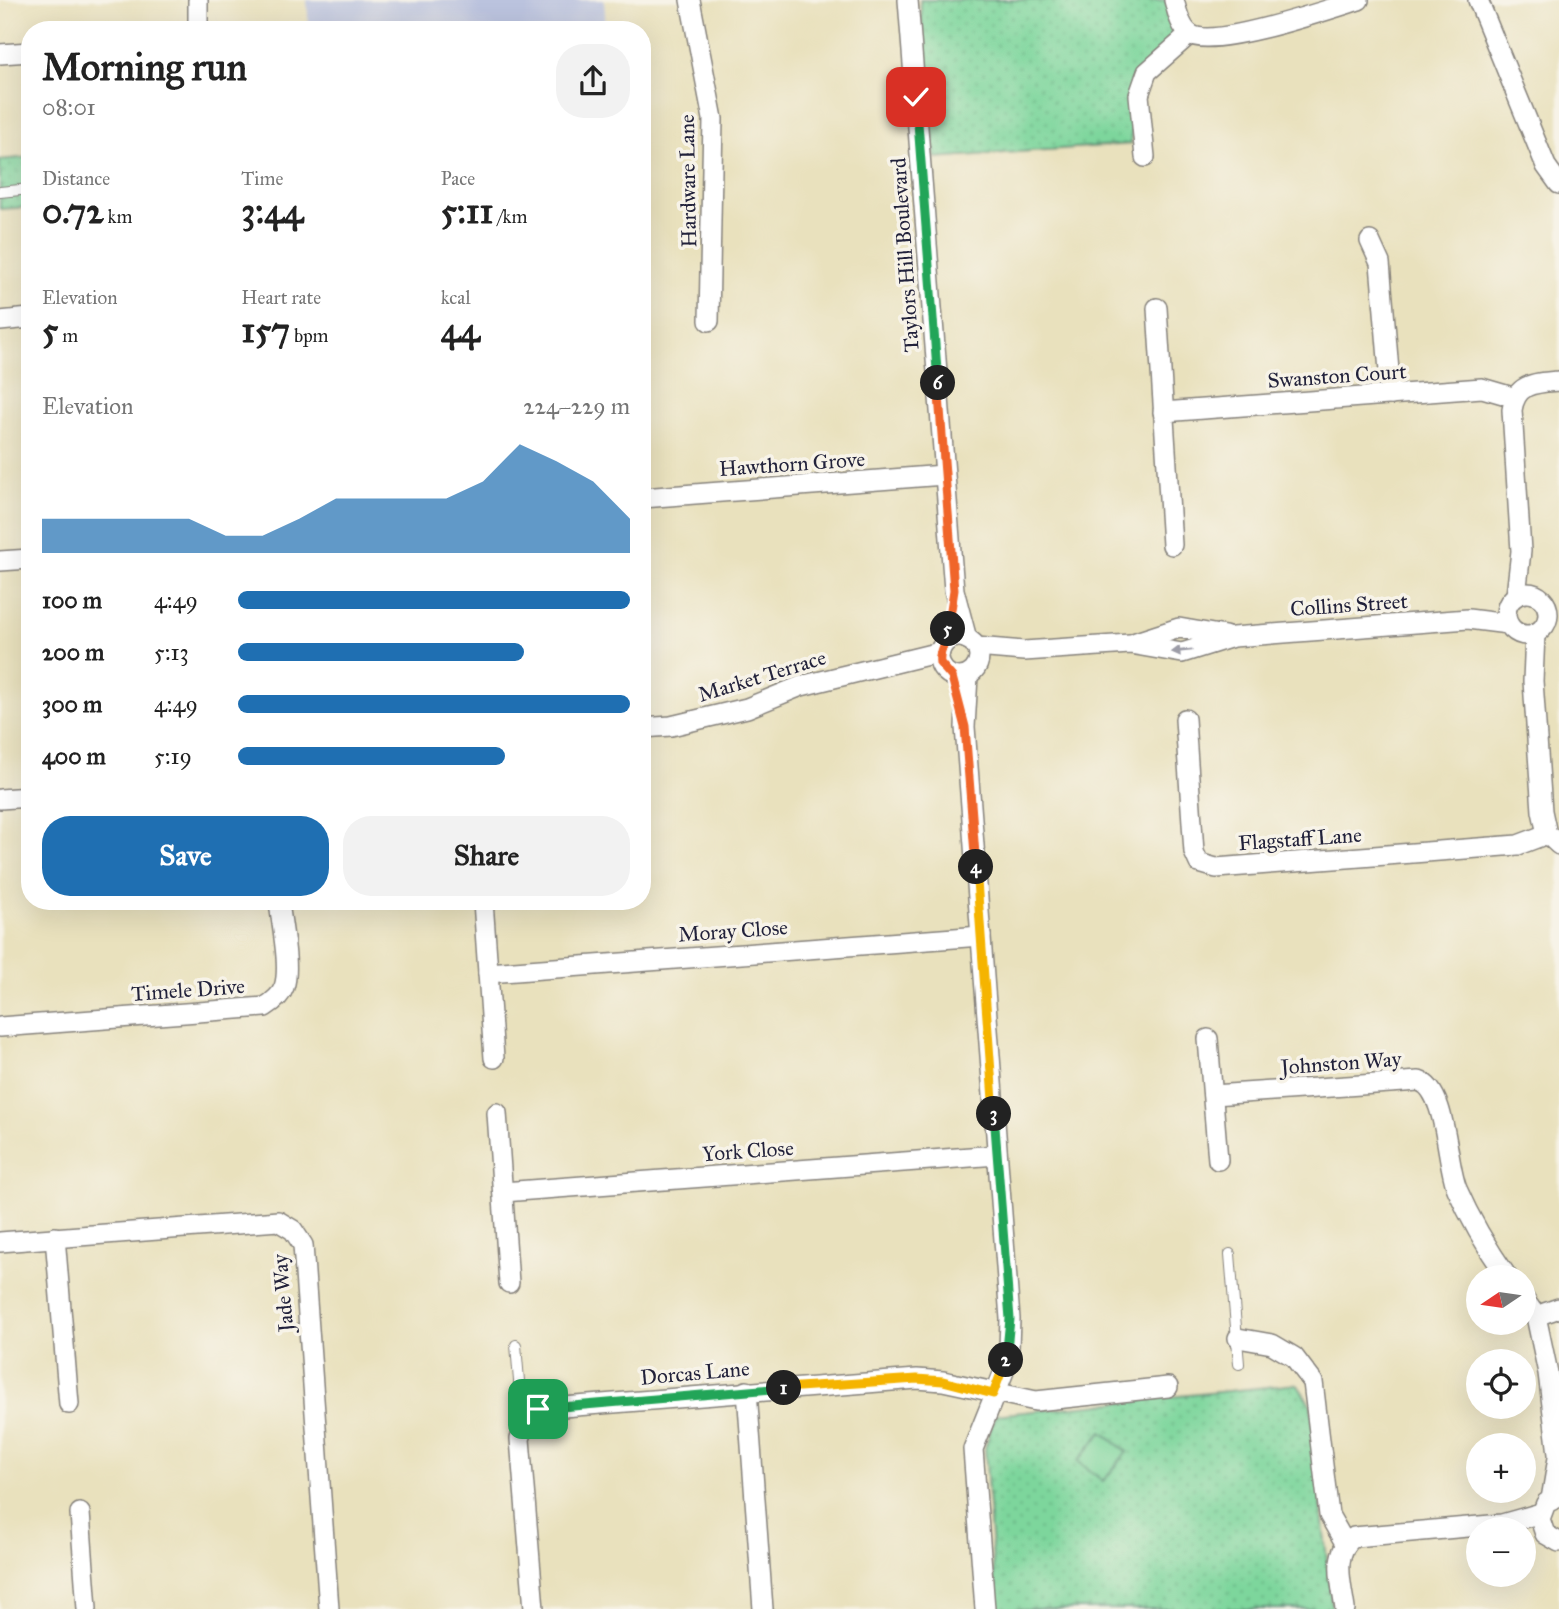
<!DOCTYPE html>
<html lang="en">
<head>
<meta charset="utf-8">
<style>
  :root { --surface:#fff; --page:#f2f2f2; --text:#222; --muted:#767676; --accent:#1f6fb2 }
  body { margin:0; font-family:"IM FELL Great Primer",serif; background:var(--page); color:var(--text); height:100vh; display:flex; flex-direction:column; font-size:26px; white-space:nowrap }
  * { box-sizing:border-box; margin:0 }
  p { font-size:23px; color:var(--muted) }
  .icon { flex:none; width:38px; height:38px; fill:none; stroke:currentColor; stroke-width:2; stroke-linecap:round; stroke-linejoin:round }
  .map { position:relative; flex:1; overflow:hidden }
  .panel { position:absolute; left:21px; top:21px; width:630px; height:889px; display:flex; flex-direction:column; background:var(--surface); border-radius:28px; box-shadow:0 7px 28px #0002 }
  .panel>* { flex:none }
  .needle { width:46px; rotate:257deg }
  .buttons { position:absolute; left:1466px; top:1265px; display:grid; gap:14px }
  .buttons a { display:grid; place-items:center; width:70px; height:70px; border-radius:50%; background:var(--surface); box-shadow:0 7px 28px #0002; font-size:35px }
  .pin { position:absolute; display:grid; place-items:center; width:60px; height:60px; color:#fff; margin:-30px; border-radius:14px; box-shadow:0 4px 10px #0006 }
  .km { position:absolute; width:35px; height:35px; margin:-18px; border-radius:50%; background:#222; color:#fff; font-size:19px; line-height:35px; text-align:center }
  .round { display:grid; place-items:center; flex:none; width:74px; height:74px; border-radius:28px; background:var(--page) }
  .head { display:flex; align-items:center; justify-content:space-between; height:119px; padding:0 21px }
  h1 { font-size:38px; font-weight:700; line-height:52px }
  .metrics { display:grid; grid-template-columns:repeat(3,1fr); gap:10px; height:119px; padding:7px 21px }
  .metrics div { display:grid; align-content:center }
  .metrics b { font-size:35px; font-weight:700 }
  .metrics small { font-size:19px; font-weight:400 }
  .metrics p { font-size:19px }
  .chart { height:196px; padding:14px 21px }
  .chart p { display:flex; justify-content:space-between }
  .chart svg { width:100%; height:126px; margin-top:7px; fill:var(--accent); opacity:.7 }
  .cta { display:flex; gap:14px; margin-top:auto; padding:14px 21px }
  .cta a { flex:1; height:80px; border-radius:28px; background:var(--accent); color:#fff; font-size:28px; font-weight:700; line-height:80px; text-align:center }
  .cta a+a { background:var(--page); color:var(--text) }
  ul { padding:0 21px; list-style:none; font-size:23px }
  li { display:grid; grid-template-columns:112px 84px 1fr; align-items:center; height:52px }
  li i { height:18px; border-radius:9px; background:var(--accent) }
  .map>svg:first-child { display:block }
</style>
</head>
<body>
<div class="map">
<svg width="1559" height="1609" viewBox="0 0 1559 1609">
  <defs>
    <pattern id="park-dots" width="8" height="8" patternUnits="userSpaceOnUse" patternTransform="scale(1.75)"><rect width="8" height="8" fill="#7dd69c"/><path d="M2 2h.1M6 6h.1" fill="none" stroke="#6cb787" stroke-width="1.8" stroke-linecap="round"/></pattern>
  </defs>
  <rect width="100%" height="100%" fill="#f7f3e8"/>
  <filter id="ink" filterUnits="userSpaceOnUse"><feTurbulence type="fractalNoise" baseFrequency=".0143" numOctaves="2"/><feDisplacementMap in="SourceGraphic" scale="14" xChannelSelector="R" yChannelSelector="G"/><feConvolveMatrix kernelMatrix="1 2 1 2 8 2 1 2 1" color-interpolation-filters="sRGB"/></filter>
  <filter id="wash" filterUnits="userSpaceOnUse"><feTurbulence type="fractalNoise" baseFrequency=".00686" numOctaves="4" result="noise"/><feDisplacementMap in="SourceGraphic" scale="28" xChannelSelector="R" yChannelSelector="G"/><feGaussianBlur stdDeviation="1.57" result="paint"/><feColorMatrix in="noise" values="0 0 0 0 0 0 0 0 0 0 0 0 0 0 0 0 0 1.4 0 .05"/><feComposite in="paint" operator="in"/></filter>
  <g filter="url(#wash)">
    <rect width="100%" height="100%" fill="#e9e1bd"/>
    <!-- industrial -->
    <polygon fill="#bbc3de" points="307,0 604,0 606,30 309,30"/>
    <!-- park -->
    <g fill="url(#park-dots)" stroke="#507c6c" stroke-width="2">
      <polygon points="920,0 1169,0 1177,34 1134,91 1131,144 935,158"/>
      <polygon points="30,157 30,207 0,209 0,160"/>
      <polygon points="1297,1384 1311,1405 1332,1609 996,1609 985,1448 995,1415"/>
    </g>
    <!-- pitch -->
    <polygon fill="#7dd69c" stroke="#507c6c" stroke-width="2" points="1102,1432 1127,1452 1103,1481 1078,1461"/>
  </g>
  <g filter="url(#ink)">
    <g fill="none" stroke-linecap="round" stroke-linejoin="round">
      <!-- lane casing -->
      <g stroke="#86827c" stroke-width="12">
        <g id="lane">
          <polyline points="0,192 30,189"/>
          <polyline points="1230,1254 1239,1364"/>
          <polyline points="516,1345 521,1405 528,1416"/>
        </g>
      </g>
      <!-- street casing -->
      <g stroke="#86827c" stroke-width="22">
        <g id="street">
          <polyline points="690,0 713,119 709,321"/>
          <polyline points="908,0 954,590 967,639"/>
          <path d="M1174,0C1177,11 1180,27 1190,34C1212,49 1330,9 1359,0"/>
          <polyline points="1478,0 1546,166 1559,184"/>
          <polyline points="198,28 198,0"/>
          <polyline points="0,54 30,52"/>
          <polyline points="1145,157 1139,95 1147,72 1190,34"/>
          <polyline points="1370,241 1380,263 1391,395"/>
          <polyline points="1157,308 1172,545"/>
          <polyline points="0,321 30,318"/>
          <polyline points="1163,412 1482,388 1513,397"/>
          <polyline points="642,498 944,475"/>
          <polyline points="0,561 30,559"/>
          <circle cx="1527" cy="614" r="21"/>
          <path d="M1516,595L1521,551L1512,410C1516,383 1535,383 1559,381"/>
          <polyline points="1535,633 1533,681 1542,811 1547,834 1559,845"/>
          <circle cx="959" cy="657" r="20"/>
          <polyline points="1136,642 1179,628 1225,636"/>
          <polyline points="976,647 1024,651 1130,644 1182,653 1233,637 1468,619 1508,624"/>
          <polyline points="968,676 965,727 1010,1319 1009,1348 1003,1374 973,1449 985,1609"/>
          <polyline points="1185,719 1194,852 1199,863 1216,868 1518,845 1547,834"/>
          <polyline points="642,728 671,726 747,708 801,686 940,652"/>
          <polyline points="0,799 30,797"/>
          <polyline points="483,901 494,1058"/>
          <polyline points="488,973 981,936"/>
          <path d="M0,1027L265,1007C273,1002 281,996 284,987C291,967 281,923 279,901"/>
          <polyline points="1208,1039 1218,1160"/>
          <path d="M1213,1095L1419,1081C1447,1090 1446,1163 1457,1189C1470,1219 1489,1251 1508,1278"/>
          <polyline points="497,1113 509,1283"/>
          <polyline points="503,1192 997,1155"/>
          <polyline points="55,1237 69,1404"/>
          <polyline points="0,1242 278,1221 293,1230 303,1245 329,1609"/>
          <polyline points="1524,1299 1536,1316"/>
          <polyline points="1559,1308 1536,1316 1548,1373 1559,1462"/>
          <polyline points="1238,1338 1272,1344 1294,1357 1313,1382 1329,1515 1345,1543"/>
          <polyline points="747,1391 763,1609"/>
          <polyline points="1559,1497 1546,1503 1540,1519 1545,1534 1559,1542"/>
          <polyline points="1551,1499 1558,1458"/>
          <polyline points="80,1513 87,1609"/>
          <polyline points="534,1609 520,1439 528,1416 538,1409 917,1379 943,1381 1036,1401 1168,1387"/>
          <path d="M1345,1609C1342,1585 1331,1553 1354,1537L1502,1524L1541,1513"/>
        </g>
      </g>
      <!-- lane -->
      <use href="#lane" stroke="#fff" stroke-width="10"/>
      <!-- street -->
      <use href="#street" stroke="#fff" stroke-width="19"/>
    </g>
    <!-- one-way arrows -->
    <defs><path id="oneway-solid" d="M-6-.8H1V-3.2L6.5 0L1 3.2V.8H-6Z" transform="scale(1.75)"/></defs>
    <use fill="#9c9ca7" href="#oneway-solid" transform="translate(1182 651) rotate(174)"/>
  </g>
  <g fill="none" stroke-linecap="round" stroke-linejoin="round" filter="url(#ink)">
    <!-- split-1 casing -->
    <g stroke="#fff" stroke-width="14">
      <polyline id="split-1" points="538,1409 784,1388"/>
    </g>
    <!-- split-2 casing -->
    <g stroke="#fff" stroke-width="14">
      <polyline id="split-2" points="784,1388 917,1379 943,1381 993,1394 1006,1360"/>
    </g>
    <!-- split-3 casing -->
    <g stroke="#fff" stroke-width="14">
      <polyline id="split-3" points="994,1114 1010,1319 1006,1360"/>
    </g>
    <!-- split-4 casing -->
    <g stroke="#fff" stroke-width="14">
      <polyline id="split-4" points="976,867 994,1114"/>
    </g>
    <!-- split-5 casing -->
    <g stroke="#fff" stroke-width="14">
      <path id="split-5" d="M948,629C947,642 938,650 940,663L952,677L965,727L976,867"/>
    </g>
    <!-- split-6 casing -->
    <g stroke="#fff" stroke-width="14">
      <polyline id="split-6" points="938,383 954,590 948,629"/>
    </g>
    <!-- split-7 casing -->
    <g stroke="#fff" stroke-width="14">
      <polyline id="split-7" points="916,97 938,383"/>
    </g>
    <!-- split-1 -->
    <use href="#split-1" stroke="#22a559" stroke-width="9"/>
    <!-- split-2 -->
    <use href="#split-2" stroke="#f5b400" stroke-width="9"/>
    <!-- split-3 -->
    <use href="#split-3" stroke="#22a559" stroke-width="9"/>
    <!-- split-4 -->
    <use href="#split-4" stroke="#f5b400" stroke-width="9"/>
    <!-- split-5 -->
    <use href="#split-5" stroke="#f0652b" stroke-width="9"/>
    <!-- split-6 -->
    <use href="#split-6" stroke="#f0652b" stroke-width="9"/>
    <!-- split-7 -->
    <use href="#split-7" stroke="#22a559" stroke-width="9"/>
  </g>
  <g text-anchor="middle" stroke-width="7" stroke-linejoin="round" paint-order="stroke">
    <!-- street labels -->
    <g font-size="21" fill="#22223b" stroke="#f7f3e8">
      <text transform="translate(688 181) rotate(-91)" y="7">Hardware Lane</text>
      <text transform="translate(905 255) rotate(-94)" y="7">Taylors Hill Boulevard</text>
      <text transform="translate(1337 376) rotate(-4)" y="7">Swanston Court</text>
      <text transform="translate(792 464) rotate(-4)" y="7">Hawthorn Grove</text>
      <text transform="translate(1349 605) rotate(-4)" y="7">Collins Street</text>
      <text transform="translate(762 676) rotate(-17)" y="7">Market Terrace</text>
      <text transform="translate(1300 839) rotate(-4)" y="7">Flagstaff Lane</text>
      <text transform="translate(733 931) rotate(-4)" y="7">Moray Close</text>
      <text transform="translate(188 990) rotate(-4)" y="7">Timele Drive</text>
      <text transform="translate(1341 1063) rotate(-4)" y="7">Johnston Way</text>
      <text transform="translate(748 1151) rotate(-4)" y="7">York Close</text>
      <text transform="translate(283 1293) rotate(-95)" y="7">Jade Way</text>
      <text transform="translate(695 1373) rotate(-5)" y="7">Dorcas Lane</text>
    </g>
  </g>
</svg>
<div class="buttons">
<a><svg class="needle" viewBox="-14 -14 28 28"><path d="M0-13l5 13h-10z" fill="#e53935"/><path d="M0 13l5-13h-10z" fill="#767676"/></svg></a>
<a><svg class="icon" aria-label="locate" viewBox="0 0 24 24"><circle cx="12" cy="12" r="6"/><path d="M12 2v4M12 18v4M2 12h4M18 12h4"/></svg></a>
<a>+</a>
<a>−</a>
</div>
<div class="pin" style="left:538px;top:1409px;background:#1e9e55"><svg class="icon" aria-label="arrive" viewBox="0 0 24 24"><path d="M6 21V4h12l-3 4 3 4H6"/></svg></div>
<div class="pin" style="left:916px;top:97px;background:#d93025"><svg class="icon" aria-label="check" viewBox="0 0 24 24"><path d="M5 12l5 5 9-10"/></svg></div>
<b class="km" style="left:784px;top:1388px">1</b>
<b class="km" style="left:1006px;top:1360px">2</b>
<b class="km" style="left:994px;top:1114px">3</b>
<b class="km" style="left:976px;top:867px">4</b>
<b class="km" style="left:948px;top:629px">5</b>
<b class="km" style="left:938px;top:383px">6</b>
<section class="panel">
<div class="head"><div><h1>Morning run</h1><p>08:01</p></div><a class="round"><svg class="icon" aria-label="share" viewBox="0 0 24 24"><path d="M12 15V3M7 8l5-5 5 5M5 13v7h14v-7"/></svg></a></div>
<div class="metrics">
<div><p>Distance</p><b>0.72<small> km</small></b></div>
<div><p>Time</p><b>3:44</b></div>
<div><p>Pace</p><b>5:11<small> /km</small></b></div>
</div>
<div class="metrics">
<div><p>Elevation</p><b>5<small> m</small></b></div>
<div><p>Heart rate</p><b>157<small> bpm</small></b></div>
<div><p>kcal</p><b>44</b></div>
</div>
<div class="chart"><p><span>Elevation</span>224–229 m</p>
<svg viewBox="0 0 160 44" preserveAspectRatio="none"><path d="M0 44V32L10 32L20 32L30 32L40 32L50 38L60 38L70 32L80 25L90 25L100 25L110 25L120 19L130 6L140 12L150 19L160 32V44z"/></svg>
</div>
<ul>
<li><b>100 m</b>4:49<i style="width:100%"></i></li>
<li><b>200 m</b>5:13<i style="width:73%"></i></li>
<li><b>300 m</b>4:49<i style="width:100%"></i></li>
<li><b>400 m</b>5:19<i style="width:68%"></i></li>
</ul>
<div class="cta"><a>Save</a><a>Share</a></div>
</section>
</div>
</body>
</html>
